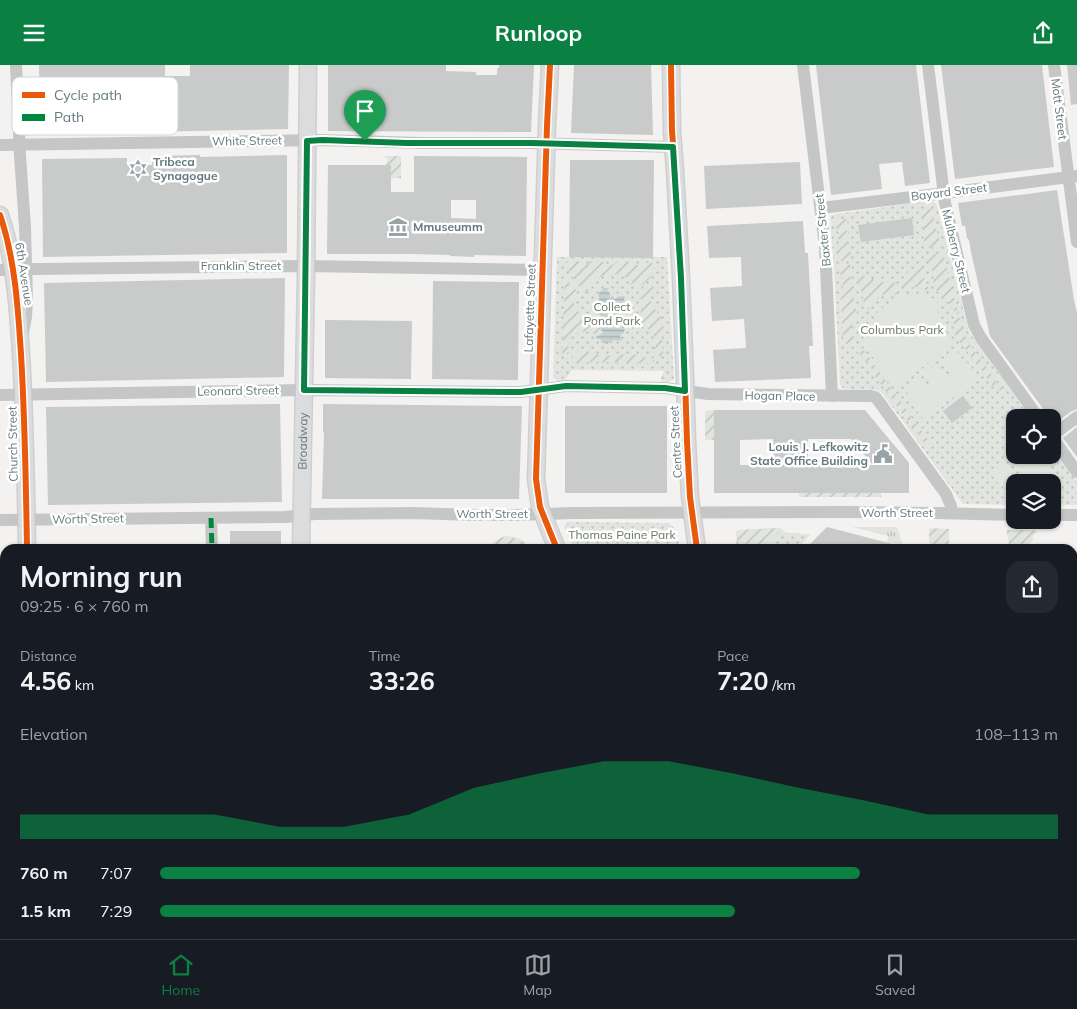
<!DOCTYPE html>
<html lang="en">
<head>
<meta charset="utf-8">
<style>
  :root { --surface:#171b24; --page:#242831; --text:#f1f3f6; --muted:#9ea1a6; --line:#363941; --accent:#0b8043 }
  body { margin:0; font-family:Mulish,sans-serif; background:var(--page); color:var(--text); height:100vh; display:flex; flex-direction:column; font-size:19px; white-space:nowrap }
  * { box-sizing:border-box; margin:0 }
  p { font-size:16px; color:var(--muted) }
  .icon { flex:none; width:28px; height:28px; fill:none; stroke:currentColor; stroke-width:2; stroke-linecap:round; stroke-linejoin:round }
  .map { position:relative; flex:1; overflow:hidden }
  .side { position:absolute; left:0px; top:479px; width:1078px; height:396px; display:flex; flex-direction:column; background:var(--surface); border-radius:15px 15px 0 0; box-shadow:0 1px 4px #0004 }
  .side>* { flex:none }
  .fabs { position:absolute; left:1006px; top:344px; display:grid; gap:10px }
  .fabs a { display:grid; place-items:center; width:55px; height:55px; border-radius:10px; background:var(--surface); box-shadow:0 1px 4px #0004; font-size:25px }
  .pin { position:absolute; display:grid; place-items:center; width:42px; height:42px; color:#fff; margin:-51px -21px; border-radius:50% 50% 50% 0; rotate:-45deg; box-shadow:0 0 5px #0007 }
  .pin .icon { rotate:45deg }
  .round { display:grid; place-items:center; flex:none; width:52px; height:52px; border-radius:15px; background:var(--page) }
  .head { display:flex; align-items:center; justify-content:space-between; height:85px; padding:0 20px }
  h1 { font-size:28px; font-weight:700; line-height:38px }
  .figures { display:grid; grid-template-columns:repeat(3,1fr); gap:8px; height:85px; padding:5px 20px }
  .figures div { display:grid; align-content:center }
  .figures b { font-size:25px; font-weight:700 }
  .figures small { font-size:14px; font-weight:400 }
  .figures p { font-size:14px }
  .chart { height:140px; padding:10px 20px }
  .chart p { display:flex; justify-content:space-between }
  .chart svg { width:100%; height:90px; margin-top:5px; fill:var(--accent); opacity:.7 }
  ul { padding:0 20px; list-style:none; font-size:16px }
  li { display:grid; grid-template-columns:80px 60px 1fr; align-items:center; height:38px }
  li i { height:12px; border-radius:6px; background:var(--accent) }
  header { display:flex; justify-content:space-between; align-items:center; height:65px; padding:0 20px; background:var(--accent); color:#fff; font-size:22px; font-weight:700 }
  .tabs { display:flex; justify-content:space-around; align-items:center; height:70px; border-top:1px solid var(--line); background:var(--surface); font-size:14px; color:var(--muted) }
  .tabs a { display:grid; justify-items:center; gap:2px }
  .tabs .on { color:var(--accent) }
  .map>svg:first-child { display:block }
</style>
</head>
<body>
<header><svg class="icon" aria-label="menu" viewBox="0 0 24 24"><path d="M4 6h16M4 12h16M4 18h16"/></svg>Runloop<svg class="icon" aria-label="share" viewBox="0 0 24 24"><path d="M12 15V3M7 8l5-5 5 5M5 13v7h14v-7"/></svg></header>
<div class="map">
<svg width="1077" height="874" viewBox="0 0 1077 874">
  <defs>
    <pattern id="grass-tufts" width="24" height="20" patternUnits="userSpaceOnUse" patternTransform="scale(1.25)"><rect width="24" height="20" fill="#e2e4df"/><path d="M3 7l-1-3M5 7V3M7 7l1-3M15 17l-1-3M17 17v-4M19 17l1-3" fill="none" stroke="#bbbeba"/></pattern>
    <pattern id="park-dots" width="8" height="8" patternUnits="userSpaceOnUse" patternTransform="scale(1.25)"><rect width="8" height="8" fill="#e2e4df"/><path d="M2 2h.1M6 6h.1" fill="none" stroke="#bbbeba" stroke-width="1.8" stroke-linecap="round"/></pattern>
    <pattern id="garden-furrows" width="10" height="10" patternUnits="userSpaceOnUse" patternTransform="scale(1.25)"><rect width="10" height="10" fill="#e2e4df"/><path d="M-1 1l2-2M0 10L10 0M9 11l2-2" fill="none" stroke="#bbbeba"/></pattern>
    <pattern id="water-rules" width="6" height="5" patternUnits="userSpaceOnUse" patternTransform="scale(1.25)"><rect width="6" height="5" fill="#c5d0d0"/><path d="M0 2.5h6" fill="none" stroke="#a4aeae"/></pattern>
  </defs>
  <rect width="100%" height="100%" fill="#f3f2f1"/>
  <!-- grass -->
  <polygon fill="url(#grass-tufts)" points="852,462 897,462 904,483 902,481 887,477 888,471"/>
  <!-- park -->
  <g fill="url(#park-dots)">
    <polygon points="930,136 933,136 937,140 969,267 1030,352 1015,352 1015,390 1052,390 1053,381 1077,416 1077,440 1053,440 1052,418 1015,418 1015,440 963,439 882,328 877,325 845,324 841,322 840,319 834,204 830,152 832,150 835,149"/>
    <path d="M557,192H667L674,314L668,317L661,316V313L664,306L572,305L565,315C560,317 555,316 553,311Z"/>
    <path d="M570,457L668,458C678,463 678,474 680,484H574L564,463L566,458Z"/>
    <polygon points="780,463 787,468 799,468 801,469 811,469 797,484 733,484 737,475 736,467 738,465"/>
  </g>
  <!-- garden -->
  <g fill="url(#garden-furrows)">
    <polygon points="385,91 401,91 401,113 391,113 391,100 385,100 388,95"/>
    <polygon points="931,143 941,182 928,183 925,181 922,157 924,153 921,145"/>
    <polygon points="847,154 848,161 846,162 846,166 848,166 849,170 847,171 849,187 851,187 851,192 849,194 841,196 839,194 837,184 839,182 838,165 836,163 835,155"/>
    <polygon points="943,188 958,248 956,248 947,236 934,223 933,206 930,204 929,199 927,194 927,191 930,189"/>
    <path d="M591,196L603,197L606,200H613L616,197L630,198L633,200H639L643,198H652C657,208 647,218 638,222H632L631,220L632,216C617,205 598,207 587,223L589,226L588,227L584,228L582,226L567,204L566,199L568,197L578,198L579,200L588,199Z"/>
    <polygon points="848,199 852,201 852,204 849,206 849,211 852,213 853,230 857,248 852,258 854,279 853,282 845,278 843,274 840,225 843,225 842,210 839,209 839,202 841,200"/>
    <path d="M923,200L926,202C926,206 923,208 924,212C925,218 929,219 929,226C924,225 922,222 917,222C907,222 903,228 900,215L906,213V210L908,207L911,206L914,208Z"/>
    <path d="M862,210L880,217H894L898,220L899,226C896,231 890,233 884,231L882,228L878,230L879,234H872L870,236L869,244L865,245L862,239L864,238L861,224H859L858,214Z"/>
    <path d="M567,216C572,219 578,225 577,231L574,233V241L578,248L592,251L601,257L599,261L602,262L603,267L602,270L599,271C587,264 570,265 568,281L570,283L565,292H563L562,288L565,217Z"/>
    <path d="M650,222H653L650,228L651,239L661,252L663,290L661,292L655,287V285L653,284L654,282H656C656,268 651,261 636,262C640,253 642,243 642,234L639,233V231Z"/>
    <polygon points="957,253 960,253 964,269 968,277 1002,324 998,326 996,325 952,266 957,263 952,256"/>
    <polygon points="860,283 863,284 929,376 929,378 926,380 871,306 873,304 867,296 865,297 857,286"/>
    <path d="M581,284L587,285V287C603,292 618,292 634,287L633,290L641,289V292L653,293L655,296L649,298L572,297C571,291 577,287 581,284Z"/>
    <polygon points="714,345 714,375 705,375 705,346"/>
    <rect x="799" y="428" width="82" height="4"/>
    <polygon points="780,463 780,465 765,484 749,484 737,477 736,467 738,465"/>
    <polygon points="929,463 949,464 949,484 929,483"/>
    <polygon points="1006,465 1034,465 1037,467 1032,472 1034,474 1025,484 1010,484"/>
    <path d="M507,471L521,474L531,484H518L513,481H509L501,484H489C492,477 500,472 507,471Z"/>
  </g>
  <!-- pitch -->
  <g fill="#e2e4df">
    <path d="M909,229C922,228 931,230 941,240C932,257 944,265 954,278L895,323L869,287L866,278L863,277L864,269L868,260L871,261L877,253L874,251C884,240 895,234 909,229Z"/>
    <polygon points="956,285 965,298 967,297 979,313 961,326 949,310 951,308 942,295"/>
    <polygon points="936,299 946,312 948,311 960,327 942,340 930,324 932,322 923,309"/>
    <polygon points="917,313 927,326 929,325 941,341 923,354 911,338 913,336 904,323"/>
    <polygon points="1015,386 1015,390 1042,390 1058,412 1051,417 1031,417 1011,389"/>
    <polygon points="1004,397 1015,412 1001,422 990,407"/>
  </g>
  <!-- water -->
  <polygon fill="url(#water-rules)" points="603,223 609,223 607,226 610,228 610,233 616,234 617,232 625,231 624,235 625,235 623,239 625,239 623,244 620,244 616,263 625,264 623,269 621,269 620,272 622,273 621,276 613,275 612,278 608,277 607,279 601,277 602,275 596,273 597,270 599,271 600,269 602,269 603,267 601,265 601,262 599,261 603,252 594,247 595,244 594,244 595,241 600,241 601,238 599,238 599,232 598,231 600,226 602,226"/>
  <!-- building -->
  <g fill="#c9caca" fill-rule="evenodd">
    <polygon points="39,0 165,0 165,11 190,11 190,0 289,0 288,64 40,69"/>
    <polygon points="328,0 446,0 446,6 476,7 476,10 497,10 497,3 499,3 499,0 534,0 531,67 328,66"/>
    <polygon points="574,0 651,0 653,70 571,68"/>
    <polygon points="816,0 916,0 930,118 905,121 902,97 879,99 882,124 831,130"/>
    <polygon points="941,0 1042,0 1054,102 955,114"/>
    <polygon points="1067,0 1077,0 1077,39 1071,40"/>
    <polygon points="200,90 200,92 287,90 287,188 43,192 42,94 127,93 127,100 152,100 152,91"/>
    <path d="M414,91L527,92L526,191L474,190V192L450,191V190L413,189H327L328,100H391V127H414ZM451,135H476V154L451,153Z"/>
    <polygon points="570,95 654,95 653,193 569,192"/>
    <polygon points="800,97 802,139 706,144 704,101"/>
    <polygon points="1057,125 1074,235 1077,248 1077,344 1072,346 1054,359 1052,357 1052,352 1049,352 990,271 971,187 969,175 967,173 965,161 962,161 958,138"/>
    <polygon points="912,153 914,170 861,177 858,160"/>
    <polygon points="803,156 805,188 808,188 813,281 809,281 811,313 715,317 713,285 746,283 744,254 712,256 710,223 742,221 741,192 709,193 707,161"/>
    <polygon points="285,213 284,312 46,317 44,218"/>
    <polygon points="433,216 519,217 518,315 432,314"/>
    <polygon points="325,255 412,256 411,314 325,313"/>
    <polygon points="963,331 972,343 952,358 943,346"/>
    <polygon points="280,339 282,437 48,440 46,342"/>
    <polygon points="323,339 522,341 519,434 322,434 324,367 323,367"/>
    <rect x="565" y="341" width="102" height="87"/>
    <path d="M714,345H865L909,398V428H714ZM773,374V400H740V375ZM808,374H851L873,400L808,399Z"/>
    <polygon points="1077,362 1077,392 1063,373"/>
    <polygon points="827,462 900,481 900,484 805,484"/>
    <rect x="230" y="466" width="51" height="18"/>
  </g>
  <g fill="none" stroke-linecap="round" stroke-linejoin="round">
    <!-- minor-tunnel -->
    <g stroke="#c8cecf" stroke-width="12" stroke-dasharray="12 6" stroke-linecap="butt">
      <polyline points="872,874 874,870"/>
      <polyline points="886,874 888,870"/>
    </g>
    <!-- major casing -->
    <g stroke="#cfcfcf" stroke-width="19">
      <g id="major">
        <polyline points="550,0 547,61 536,414 540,442 557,484"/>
        <polyline points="671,0 672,66 675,105 681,213 685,312 687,376 690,432 697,484"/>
        <path d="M0,150C15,194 18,243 21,289C25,354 26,419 27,484"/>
        <path id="s1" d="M301,484L306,209L308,0"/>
        <polyline points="0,802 5,802"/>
        <polyline points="34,870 34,874"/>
        <polyline points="297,870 297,874"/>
        <polyline points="654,874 654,870"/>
        <polyline points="669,874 669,870"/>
      </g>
    </g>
    <!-- minor -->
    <g stroke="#c5c7c7" stroke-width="12">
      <polyline points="16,0 20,91 25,162 27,235 26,252 23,267"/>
      <polyline points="803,0 825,182 832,331"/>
      <polyline points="928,0 945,138 974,260 981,273 1038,352"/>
      <polyline points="1054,0 1077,177"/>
      <polyline points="0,80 322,75 421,78 532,78 673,82"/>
      <polyline points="821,143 953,127 1077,111"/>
      <polyline points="0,205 36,204 306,201 542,205"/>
      <polyline points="0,330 304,325 521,327 566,321 665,323 708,329 871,331 875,332 877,334 946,429 951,441 952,448"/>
      <polyline points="1052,369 1057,367 1077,352"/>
      <polyline points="1052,372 1077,407"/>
      <polyline points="1052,450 1077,450"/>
      <polyline points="211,453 212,484"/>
      <polyline points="0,455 285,452 315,449 414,448 473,450 517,450 573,448 847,447 937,448 1015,450"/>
      <polyline points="0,570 5,570"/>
      <polyline points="1072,639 1077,634"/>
      <polyline points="1072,656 1077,651"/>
      <polyline points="0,681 5,681"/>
      <polyline points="1072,726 1077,733"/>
      <polyline points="536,870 536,874"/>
    </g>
    <!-- major -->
    <use href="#major" stroke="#dbdcdd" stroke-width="16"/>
    <!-- quiet -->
    <polyline stroke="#00873e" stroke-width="5" stroke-dasharray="10 5" stroke-linecap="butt" points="211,453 212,484"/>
    <!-- cycleway casing -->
    <g stroke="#fff" stroke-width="9">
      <g id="cycleway">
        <polyline points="550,0 547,61 536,414 540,442 557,484"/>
        <polyline points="671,0 672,66 675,105 681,213 685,312 687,376 690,432 697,484"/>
        <path d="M0,150C15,194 18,243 21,289C25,354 26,419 27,484"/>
      </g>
    </g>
    <!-- cycleway -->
    <use href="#cycleway" stroke="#e8590c" stroke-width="6"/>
  </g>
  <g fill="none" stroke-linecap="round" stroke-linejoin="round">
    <!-- route casing -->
    <g stroke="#fff" stroke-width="10">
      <polygon id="route" points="322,75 407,78 532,78 673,82 681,213 685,326 665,323 566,321 521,327 304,325 307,76"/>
    </g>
    <!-- route -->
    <use href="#route" stroke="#0b8043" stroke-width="6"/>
  </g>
  <!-- icons -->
  <defs>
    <g id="synagogue-bare" transform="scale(1.5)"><path d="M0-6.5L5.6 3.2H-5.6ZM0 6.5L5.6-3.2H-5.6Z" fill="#97a3a7" stroke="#fff" stroke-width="2.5" paint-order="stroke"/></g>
    <g id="museum-bare" transform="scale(1.5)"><path d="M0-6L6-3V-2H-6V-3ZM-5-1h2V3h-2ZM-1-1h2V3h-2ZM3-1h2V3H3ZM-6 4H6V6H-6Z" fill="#97a3a7" stroke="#fff" stroke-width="2.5" paint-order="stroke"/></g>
    <g id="civic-bare" transform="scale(1.5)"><path d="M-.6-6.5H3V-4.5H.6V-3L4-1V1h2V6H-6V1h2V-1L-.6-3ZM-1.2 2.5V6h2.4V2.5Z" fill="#97a3a7" stroke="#fff" stroke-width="2.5" paint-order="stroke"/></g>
  </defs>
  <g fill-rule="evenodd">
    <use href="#synagogue-bare" x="138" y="104"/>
    <use href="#museum-bare" x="398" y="162"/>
    <use href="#civic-bare" x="883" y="389"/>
  </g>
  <g text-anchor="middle" stroke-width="5" stroke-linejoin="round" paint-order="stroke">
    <!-- street labels -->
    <g font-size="12" fill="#65797f" stroke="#fff">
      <text transform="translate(1059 44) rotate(83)" y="4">Mott Street</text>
      <text transform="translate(247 76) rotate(-1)" y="4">White Street</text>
      <text transform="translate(949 127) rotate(-7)" y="4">Bayard Street</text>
      <text transform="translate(823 165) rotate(-96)" y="4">Baxter Street</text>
      <text transform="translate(956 186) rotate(76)" y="4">Mulberry Street</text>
      <text x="241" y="205">Franklin Street</text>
      <text transform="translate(24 209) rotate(81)" y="4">6th Avenue</text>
      <text transform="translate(530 243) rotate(-88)" y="4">Lafayette Street</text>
      <text transform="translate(238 326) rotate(-1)" y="4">Leonard Street</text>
      <text transform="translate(780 331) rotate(1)" y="4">Hogan Place</text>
      <text dy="4" stroke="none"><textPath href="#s1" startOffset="108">Broadway</textPath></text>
      <text transform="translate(676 377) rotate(-93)" y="4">Centre Street</text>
      <text transform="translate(13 379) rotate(-91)" y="4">Church Street</text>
      <text x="897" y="452">Worth Street</text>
      <text x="492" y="453">Worth Street</text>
      <text transform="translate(88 454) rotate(-1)" y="4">Worth Street</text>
    </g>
    <!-- poi labels -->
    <g font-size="12" font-weight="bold" fill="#65797f" stroke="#fff" text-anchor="start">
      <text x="153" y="101">Tribeca<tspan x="153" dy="14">Synagogue</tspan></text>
      <text x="413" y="166">Mmuseumm</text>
      <text x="868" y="386" text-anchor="end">Louis J. Lefkowitz<tspan x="868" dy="14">State Office Building</tspan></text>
    </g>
    <!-- park labels -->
    <g font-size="12" fill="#6b7764" stroke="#fff">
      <text x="612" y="246">Collect<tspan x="612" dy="14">Pond Park</tspan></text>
      <text x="902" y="269">Columbus Park</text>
      <text x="622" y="474">Thomas Paine Park</text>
    </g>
  </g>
  <!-- legend -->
  <rect x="12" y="12" width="166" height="58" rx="8" fill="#fff" stroke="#d1d7d9" stroke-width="1"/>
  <rect x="22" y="27" width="23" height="6" fill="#e8590c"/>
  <rect x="22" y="49" width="23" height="7" fill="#00873e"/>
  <g font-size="14" fill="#65797f">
    <text x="54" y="35">Cycle path</text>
    <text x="54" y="57">Path</text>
  </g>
</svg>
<div class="fabs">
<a><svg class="icon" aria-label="locate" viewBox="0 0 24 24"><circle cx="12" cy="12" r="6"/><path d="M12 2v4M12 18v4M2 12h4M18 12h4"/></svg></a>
<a><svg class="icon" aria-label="layers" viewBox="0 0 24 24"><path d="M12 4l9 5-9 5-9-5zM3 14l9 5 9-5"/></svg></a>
</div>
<div class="pin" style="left:365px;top:76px;background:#1e9e55"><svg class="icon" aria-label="arrive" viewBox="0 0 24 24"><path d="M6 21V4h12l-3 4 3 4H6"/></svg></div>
<section class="side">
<div class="head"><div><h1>Morning run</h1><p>09:25 · 6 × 760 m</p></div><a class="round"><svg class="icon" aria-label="share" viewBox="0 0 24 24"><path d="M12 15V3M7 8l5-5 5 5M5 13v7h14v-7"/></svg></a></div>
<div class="figures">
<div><p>Distance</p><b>4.56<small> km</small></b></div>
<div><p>Time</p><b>33:26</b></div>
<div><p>Pace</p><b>7:20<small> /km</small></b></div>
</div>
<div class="chart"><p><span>Elevation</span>108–113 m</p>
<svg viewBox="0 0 160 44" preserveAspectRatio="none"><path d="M0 44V32L10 32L20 32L30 32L40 38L50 38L60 32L70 19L80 12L90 6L100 6L110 12L120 19L130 25L140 32L150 32L160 32V44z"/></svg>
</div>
<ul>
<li><b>760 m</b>7:07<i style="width:78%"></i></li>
<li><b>1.5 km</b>7:29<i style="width:64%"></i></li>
</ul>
</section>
</div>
<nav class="tabs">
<a class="on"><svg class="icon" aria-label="home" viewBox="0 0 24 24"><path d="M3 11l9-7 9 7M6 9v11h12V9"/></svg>Home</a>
<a><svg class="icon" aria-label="map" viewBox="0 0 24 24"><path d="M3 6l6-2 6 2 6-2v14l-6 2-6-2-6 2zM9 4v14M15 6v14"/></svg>Map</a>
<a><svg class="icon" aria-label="saved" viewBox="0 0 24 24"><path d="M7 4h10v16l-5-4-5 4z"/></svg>Saved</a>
</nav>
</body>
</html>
